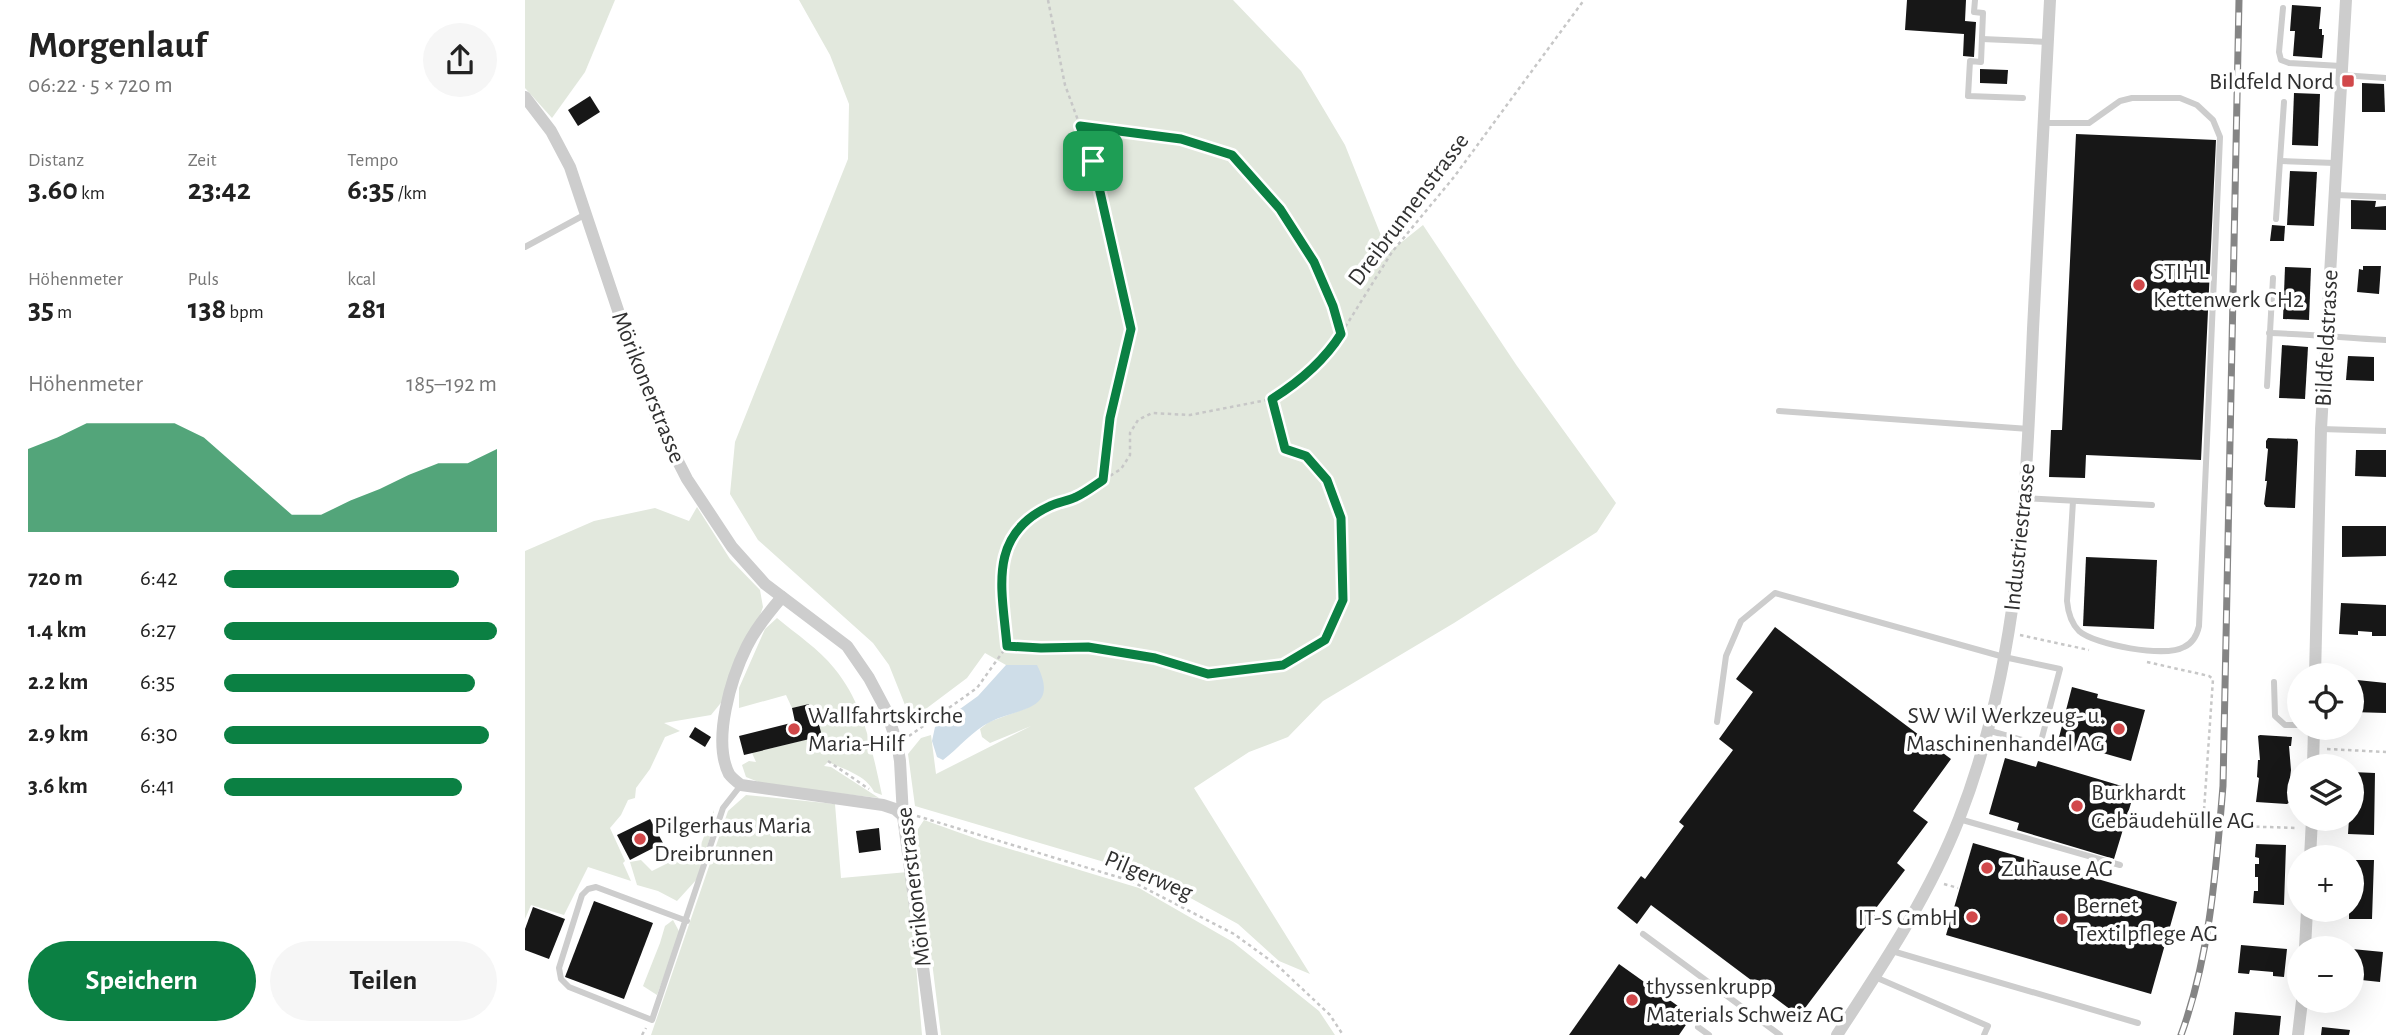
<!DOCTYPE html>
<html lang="de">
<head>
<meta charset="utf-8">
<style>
  :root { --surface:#fff; --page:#f6f6f6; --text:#222; --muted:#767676; --accent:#0b8043 }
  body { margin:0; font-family:"Alegreya Sans",sans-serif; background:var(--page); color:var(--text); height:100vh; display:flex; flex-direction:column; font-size:26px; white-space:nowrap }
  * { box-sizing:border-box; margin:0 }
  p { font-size:23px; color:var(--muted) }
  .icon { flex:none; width:38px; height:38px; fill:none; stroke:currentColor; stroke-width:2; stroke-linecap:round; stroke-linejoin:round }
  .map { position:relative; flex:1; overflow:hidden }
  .side { display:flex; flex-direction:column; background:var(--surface); width:525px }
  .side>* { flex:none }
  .controls { position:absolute; left:1762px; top:663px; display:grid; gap:14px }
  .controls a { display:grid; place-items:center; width:77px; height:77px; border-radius:50%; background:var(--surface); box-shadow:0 7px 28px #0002; font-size:35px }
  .pin { position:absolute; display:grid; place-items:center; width:60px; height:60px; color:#fff; margin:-30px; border-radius:14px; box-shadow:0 4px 10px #0006 }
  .round { display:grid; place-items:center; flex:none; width:74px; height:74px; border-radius:37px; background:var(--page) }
  .headline { display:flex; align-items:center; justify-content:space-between; height:119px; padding:0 28px }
  h1 { font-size:38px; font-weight:600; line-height:52px }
  .metrics { display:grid; grid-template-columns:repeat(3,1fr); gap:10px; height:119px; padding:7px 28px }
  .metrics div { display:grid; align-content:center }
  .metrics b { font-size:30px; font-weight:600 }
  .metrics small { font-size:19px; font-weight:400 }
  .metrics p { font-size:19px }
  .chart { height:196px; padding:14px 28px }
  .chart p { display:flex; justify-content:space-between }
  .chart svg { width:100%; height:126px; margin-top:7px; fill:var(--accent); opacity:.7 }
  .primary-button { display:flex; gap:14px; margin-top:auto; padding:14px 28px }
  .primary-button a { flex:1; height:80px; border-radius:42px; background:var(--accent); color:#fff; font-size:28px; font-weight:600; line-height:80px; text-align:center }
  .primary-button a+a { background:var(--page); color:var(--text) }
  ul { padding:0 28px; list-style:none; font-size:23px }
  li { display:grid; grid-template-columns:112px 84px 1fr; align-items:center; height:52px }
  li i { height:18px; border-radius:9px; background:var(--accent) }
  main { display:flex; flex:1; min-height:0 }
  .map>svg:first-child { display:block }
</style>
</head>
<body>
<main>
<section class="side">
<div class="headline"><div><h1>Morgenlauf</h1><p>06:22 · 5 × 720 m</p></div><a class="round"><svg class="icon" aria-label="share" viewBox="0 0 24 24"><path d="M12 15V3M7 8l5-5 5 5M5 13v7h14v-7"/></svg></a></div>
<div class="metrics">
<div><p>Distanz</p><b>3.60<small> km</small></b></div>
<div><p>Zeit</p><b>23:42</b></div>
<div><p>Tempo</p><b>6:35<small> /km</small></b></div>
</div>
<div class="metrics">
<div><p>Höhenmeter</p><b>35<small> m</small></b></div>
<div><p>Puls</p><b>138<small> bpm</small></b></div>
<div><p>kcal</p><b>281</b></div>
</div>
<div class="chart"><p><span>Höhenmeter</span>185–192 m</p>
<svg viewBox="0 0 160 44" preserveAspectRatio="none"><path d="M0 44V15L10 11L20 6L30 6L40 6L50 6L60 11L70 20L80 29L90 38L100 38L110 33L120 29L130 24L140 20L150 20L160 15V44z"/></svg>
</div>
<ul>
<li><b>720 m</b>6:42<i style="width:86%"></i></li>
<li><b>1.4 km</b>6:27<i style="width:100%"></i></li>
<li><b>2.2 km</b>6:35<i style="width:92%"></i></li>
<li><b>2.9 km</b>6:30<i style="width:97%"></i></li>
<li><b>3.6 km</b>6:41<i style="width:87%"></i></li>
</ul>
<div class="primary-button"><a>Speichern</a><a>Teilen</a></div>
</section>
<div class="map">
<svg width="1861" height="1035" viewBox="0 0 1861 1035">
  <rect width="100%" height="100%" fill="#fff"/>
  <!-- green -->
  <g fill="#e2e8dd">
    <polygon points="0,0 90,0 60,72 27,118 0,88"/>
    <polygon points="274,0 708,0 776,71 820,145 863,253 898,225 992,366 1091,503 1072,532 929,623 798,701 763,737 724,752 669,788 785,974 754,961 713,924 660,895 586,864 390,806 383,754 396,738 406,735 411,774 506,726 465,743 457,737 455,729 464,722 502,708 512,665 481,665 460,653 442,678 386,720 364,665 348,643 233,540 205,494 210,442 323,159 324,104 305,55"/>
    <polygon points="172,507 205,559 235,590 238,607 234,618 199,699 186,715 139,723 155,731 140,737 125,769 111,788 110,798 103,800 96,815 85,828 100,861 98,863 106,881 63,867 39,915 6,905 0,919 0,551 69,521 130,508 164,521"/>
    <path d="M252,618C271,634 294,649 309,668C339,704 347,750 357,795L349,792C342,776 319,769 303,762L299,766L306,767L354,798L241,785L221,777L217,765L224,761L231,762L227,753L296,736L287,718L284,704L267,708L261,695L214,708V688L240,629Z"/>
    <polygon points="221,795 310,804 316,878 383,872 397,1035 126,1035 203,811"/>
    <polygon points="189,810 187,831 172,879 152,901 133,891 112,885 105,862 116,860 127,871 175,847"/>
    <polygon points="399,820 455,840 614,888 708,942 794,1011 810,1035 416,1035 391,832"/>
    <polygon points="148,920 155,933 132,995 118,986 135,943 140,926"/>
  </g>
  <!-- water -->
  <path fill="#cedde8" d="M481,665H512C535,711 496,707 465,722C448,730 434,748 418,760L412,757L407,741L410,727L453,696Z"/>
  <!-- building -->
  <g fill="#171717">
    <polygon points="1382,0 1441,0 1440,21 1451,22 1449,57 1438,56 1439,34 1380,30"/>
    <polygon points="1767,5 1796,7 1794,29 1797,29 1797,35 1799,35 1797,58 1768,56 1770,31 1765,31"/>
    <polygon points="1455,69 1483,70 1482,84 1455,83"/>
    <polygon points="1837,83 1859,84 1860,112 1837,112"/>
    <polygon points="1769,93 1795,94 1793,146 1767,145"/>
    <polygon points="65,96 75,112 53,126 43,110"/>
    <polygon points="1551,134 1691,140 1676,460 1561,455 1560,478 1524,477 1526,430 1537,430"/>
    <polygon points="1765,171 1792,172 1789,226 1762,225"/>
    <polygon points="1826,200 1851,201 1850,207 1861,206 1861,230 1826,229"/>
    <polygon points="1747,225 1760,226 1759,241 1745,241"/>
    <polygon points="1838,266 1856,266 1854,294 1832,292 1834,269 1838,270"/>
    <polygon points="1760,267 1786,268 1784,320 1758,319"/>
    <polygon points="1757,345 1783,347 1780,399 1754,398"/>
    <polygon points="1823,356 1849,357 1849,381 1821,380"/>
    <polygon points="1743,438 1772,439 1773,442 1770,508 1741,507 1739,504 1742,481 1740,481 1743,449 1741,448 1741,441"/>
    <polygon points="1831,450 1861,450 1861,477 1830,476"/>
    <polygon points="1817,526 1861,526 1861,556 1817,557"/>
    <polygon points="1561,557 1632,560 1629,629 1558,626"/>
    <polygon points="1816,603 1861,605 1861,636 1847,636 1847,632 1833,631 1833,635 1814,634"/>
    <polygon points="1250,627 1426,759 1388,811 1403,822 1372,863 1380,870 1348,912 1351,914 1274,1016 1126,905 1112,924 1092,908 1116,876 1120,879 1159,826 1154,822 1208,750 1194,739 1228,692 1211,679"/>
    <polygon points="1832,680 1861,683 1861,713 1827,712 1827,682"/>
    <polygon points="1547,687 1573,694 1572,698 1620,710 1606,761 1553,746 1552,750 1532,745"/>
    <polygon points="284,704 287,718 292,717 297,736 219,755 214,736 270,722 267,708"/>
    <polygon points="170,727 186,737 180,747 164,737"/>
    <polygon points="1735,735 1767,737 1766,746 1764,746 1766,770 1763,794 1765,794 1765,802 1762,804 1731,802 1734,778 1732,777 1733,760 1735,760 1733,736"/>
    <polygon points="1480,758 1511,767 1513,761 1610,790 1589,859 1492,830 1494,823 1464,814"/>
    <polygon points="1827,772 1850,773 1849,835 1823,834 1824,819 1827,819"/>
    <polygon points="125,819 138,843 105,860 92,835"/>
    <polygon points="354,828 356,850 334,853 331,831"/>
    <polygon points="1448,843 1652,902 1626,994 1421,935"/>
    <polygon points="1731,844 1761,845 1759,905 1728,903 1729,891 1733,891 1733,877 1730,877 1730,864 1734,864 1734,858 1730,857"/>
    <polygon points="1827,860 1849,860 1847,919 1824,919 1824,910 1827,910"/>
    <polygon points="69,901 128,923 99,999 40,977"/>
    <polygon points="8,907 40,919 24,959 0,950 0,929"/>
    <polygon points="1716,945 1762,949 1759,977 1748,976 1748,972 1725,970 1724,974 1713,973"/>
    <polygon points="1827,949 1858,952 1855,982 1827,979"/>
    <polygon points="1094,964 1167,1016 1154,1035 1044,1035"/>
    <polygon points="1710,1012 1756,1016 1754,1035 1708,1035"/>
    <polygon points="1797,1027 1825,1030 1824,1035 1796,1035"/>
  </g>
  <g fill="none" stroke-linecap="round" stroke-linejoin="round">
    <!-- path -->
    <g stroke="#c7c7c7" stroke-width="2.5" stroke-dasharray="3.5 3.5" stroke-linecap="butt">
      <polyline points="523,0 540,85 568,161 606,329 585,418 578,480"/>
      <polyline points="555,126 656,139 707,155 755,209 789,262 808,306 816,334"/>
      <polyline points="1495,635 1564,650"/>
      <polyline points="482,646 516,648 563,647 630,658 683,674 758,665 800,640 818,599 816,518 802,480 781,456 760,449 747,399"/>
      <polyline points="1622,662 1684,676 1688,679 1678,825 1687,826"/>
      <polyline points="384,736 452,688 482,646 476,572 481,546 497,524 525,506 550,498 596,469 605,455 605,433 613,420 627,413 665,415 747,399 763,389 804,353 867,252 929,177 1059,0"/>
      <polyline points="1802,749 1861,752"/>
      <polyline points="303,761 344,789"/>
      <polyline points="392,816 606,881 709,934 753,966 805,1015 818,1035"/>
      <polyline points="1710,826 1773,828"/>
      <polyline points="1419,884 1433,888"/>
      <polyline points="117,1035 121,1028"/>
    </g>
    <!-- lane -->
    <g stroke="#cdcdcd" stroke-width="6">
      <polyline points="1450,0 1449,12 1458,13 1456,62 1445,61 1443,96 1498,98"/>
      <polyline points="1758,8 1754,52 1756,60 1764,63 1816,66"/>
      <polyline points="1457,39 1523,42"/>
      <polyline points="1816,75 1861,78"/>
      <path d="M1518,123H1564L1595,101L1607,98H1655L1672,105L1688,120L1695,137L1674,626C1672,635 1668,643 1659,647C1640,658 1570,645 1554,631C1546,623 1543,612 1542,601L1548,501"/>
      <polyline points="1755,161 1810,163"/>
      <polyline points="1811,195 1861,197"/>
      <polyline points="1751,219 1759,102"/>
      <polyline points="0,247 61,214"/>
      <path d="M1744,333C1783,334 1822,338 1861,340"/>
      <polyline points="1742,386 1748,278"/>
      <polyline points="1254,411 1504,429"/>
      <polyline points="1796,429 1861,431"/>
      <polyline points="1499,498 1627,505"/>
      <polyline points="1749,682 1750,716 1760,725 1774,725"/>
      <polyline points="1192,722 1201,656 1216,621 1250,593 1479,657 1535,669 1515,745 1462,730"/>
      <polyline points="1434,819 1595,865"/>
      <polyline points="162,921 71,887 63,889 57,895 34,968 36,979 44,987 127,1020 198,808 216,785"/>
      <polyline points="1118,934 1255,1035"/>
      <polyline points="1367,951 1613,1023"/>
      <polyline points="1350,977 1463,1026 1459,1035"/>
      <polyline points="1173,1027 1184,1035"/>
    </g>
    <!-- street -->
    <g stroke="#cdcdcd" stroke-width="12">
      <polyline points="0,97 26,131 45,167 117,382 140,436 162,479 207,547 240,584 322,646 344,678 361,710 372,743 375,761 378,816 407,1035"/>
      <path d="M257,597C244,612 231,628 222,646C206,678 187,740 204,774C207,778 212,782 216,785L358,805L370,809L378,816"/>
      <polyline points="1790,676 1796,429 1821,0"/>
      <polyline points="1788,766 1789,728"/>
      <polyline points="1785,858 1787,819"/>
      <polyline points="1780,948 1782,910"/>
      <path d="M1312,1035C1357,966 1404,896 1434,819C1495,664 1501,494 1508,329C1513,220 1519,110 1525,0"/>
      <polyline points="1773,1035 1777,1001"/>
    </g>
    <!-- rail casing -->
    <g stroke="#858585" stroke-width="7">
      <path id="rail" d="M1656,1035C1685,956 1691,869 1698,786L1714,0"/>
    </g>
    <!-- rail -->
    <use href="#rail" stroke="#fff" stroke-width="4.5" stroke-dasharray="13" stroke-linecap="butt"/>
  </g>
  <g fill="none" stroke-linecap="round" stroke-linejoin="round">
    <!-- route casing -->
    <g stroke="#fff" stroke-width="14">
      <path id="route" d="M555,126L656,139L707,155L755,209L789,262L808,306L816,334C799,361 774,382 747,399L760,449L781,456L802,480L816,518L818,600L800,640L758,665L683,674L630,658L563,647L516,648L482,646C477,589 462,535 525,506C533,502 543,501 551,497C560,493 569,486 578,480L585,418L606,329L568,161Z"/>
    </g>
    <!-- route -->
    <use href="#route" stroke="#0b8043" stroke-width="9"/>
  </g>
  <!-- markers -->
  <g fill="#d1484a" stroke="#fff" stroke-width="2.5">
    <rect x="1816" y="74" width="14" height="14" rx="3.5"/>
    <circle cx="1614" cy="285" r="7"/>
    <circle cx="269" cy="729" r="7"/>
    <circle cx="1594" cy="729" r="7"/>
    <circle cx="1552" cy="806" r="7"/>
    <circle cx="115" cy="839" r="7"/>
    <circle cx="1462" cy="868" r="7"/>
    <circle cx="1447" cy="917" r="7"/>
    <circle cx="1537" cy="919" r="7"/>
    <circle cx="1107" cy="1000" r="7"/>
  </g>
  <g text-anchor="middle" stroke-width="7" stroke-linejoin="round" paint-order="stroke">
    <!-- poi labels -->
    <g font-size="24" fill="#303030" stroke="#fff" text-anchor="start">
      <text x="1809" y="89" text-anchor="end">Bildfeld Nord</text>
      <text x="1628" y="279">STIHL<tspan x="1628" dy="28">Kettenwerk CH2</tspan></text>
      <text x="283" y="723">Wallfahrtskirche<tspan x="283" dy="28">Maria-Hilf</tspan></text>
      <text x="1580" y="723" text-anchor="end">SW Wil Werkzeug- u.<tspan x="1580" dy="28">Maschinenhandel AG</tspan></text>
      <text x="1566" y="800">Burkhardt<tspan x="1566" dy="28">Gebäudehülle AG</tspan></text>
      <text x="129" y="833">Pilgerhaus Maria<tspan x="129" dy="28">Dreibrunnen</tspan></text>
      <text x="1476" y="876">Zuhause AG</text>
      <text x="1551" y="913">Bernet<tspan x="1551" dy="28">Textilpflege AG</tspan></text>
      <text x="1433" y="925" text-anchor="end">IT-S GmbH</text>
      <text x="1121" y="994">thyssenkrupp<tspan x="1121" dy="28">Materials Schweiz AG</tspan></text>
    </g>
    <!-- street labels -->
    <g font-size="24" fill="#303030" stroke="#fff">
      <text transform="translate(883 209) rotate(-53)" y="8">Dreibrunnenstrasse</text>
      <text transform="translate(1801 338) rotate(-87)" y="8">Bildfeldstrasse</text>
      <text transform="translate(124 387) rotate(68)" y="8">Mörikonerstrasse</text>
      <text transform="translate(1494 537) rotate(-84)" y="8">Industriestrasse</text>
      <text transform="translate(624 875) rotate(23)" y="8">Pilgerweg</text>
      <text transform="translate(388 887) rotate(-97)" y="8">Mörikonerstrasse</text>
    </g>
  </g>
</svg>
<div class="controls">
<a><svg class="icon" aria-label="locate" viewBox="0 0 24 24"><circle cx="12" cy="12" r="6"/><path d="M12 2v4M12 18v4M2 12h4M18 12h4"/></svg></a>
<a><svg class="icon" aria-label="layers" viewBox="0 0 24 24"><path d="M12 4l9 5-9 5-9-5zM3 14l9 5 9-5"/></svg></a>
<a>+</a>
<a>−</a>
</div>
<div class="pin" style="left:568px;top:161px;background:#1e9e55"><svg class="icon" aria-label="arrive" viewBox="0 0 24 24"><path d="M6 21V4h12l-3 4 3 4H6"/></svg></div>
</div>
</main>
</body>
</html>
